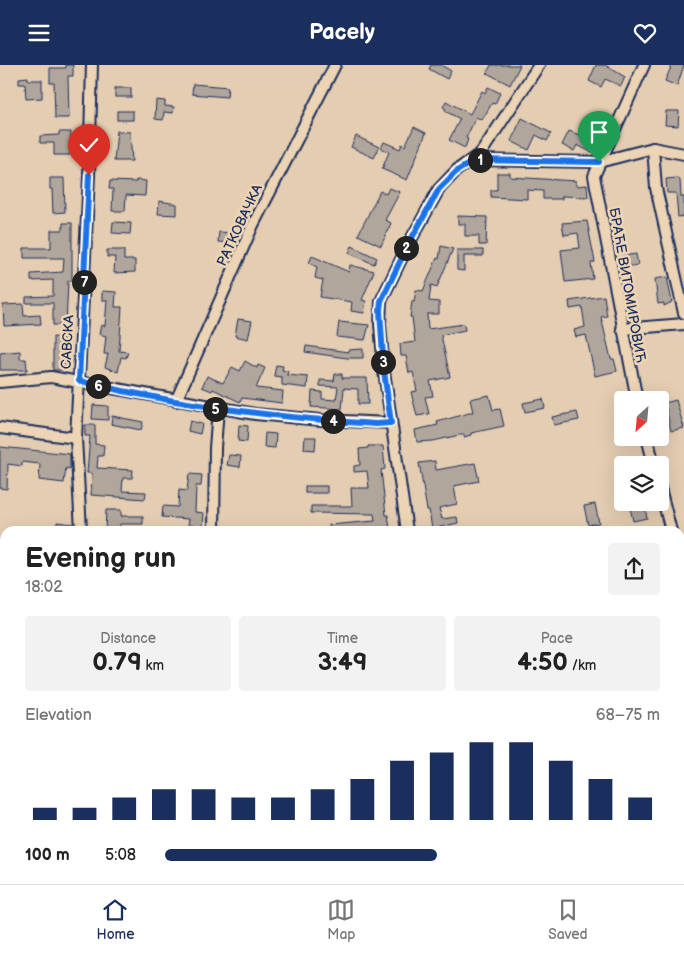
<!DOCTYPE html>
<html lang="en">
<head>
<meta charset="utf-8">
<style>
  :root { --surface:#fff; --page:#f2f2f2; --text:#222; --muted:#767676; --line:#e0e0e0; --accent:#1b2f5e }
  body { margin:0; font-family:"Balsamiq Sans",sans-serif; background:var(--page); color:var(--text); height:100vh; display:flex; flex-direction:column; font-size:19px; white-space:nowrap }
  * { box-sizing:border-box; margin:0 }
  p { font-size:16px; color:var(--muted) }
  .icon { flex:none; width:28px; height:28px; fill:none; stroke:currentColor; stroke-width:2; stroke-linecap:round; stroke-linejoin:round }
  .map { position:relative; flex:1; overflow:hidden }
  .panel { position:absolute; left:0px; top:461px; width:685px; height:359px; display:flex; flex-direction:column; background:var(--surface); border-radius:15px 15px 0 0; box-shadow:0 5px 20px #0002 }
  .panel>* { flex:none }
  .needle { width:32px; rotate:206deg }
  .buttons { position:absolute; left:614px; top:326px; display:grid; gap:10px }
  .buttons a { display:grid; place-items:center; width:55px; height:55px; border-radius:5px; background:var(--surface); box-shadow:0 5px 20px #0002; font-size:25px }
  .pin { position:absolute; display:grid; place-items:center; width:42px; height:42px; color:#fff; margin:-51px -21px; border-radius:50% 50% 50% 0; rotate:-45deg; box-shadow:0 0 5px #0007 }
  .pin .icon { rotate:45deg }
  .km { position:absolute; width:25px; height:25px; margin:-12px; border-radius:50%; background:#222; color:#fff; font-size:14px; line-height:25px; text-align:center }
  .round { display:grid; place-items:center; flex:none; width:52px; height:52px; border-radius:5px; background:var(--page) }
  .headline { display:flex; align-items:center; justify-content:space-between; height:85px; padding:0 25px }
  h1 { font-size:28px; font-weight:600; line-height:38px }
  .stats { display:grid; grid-template-columns:repeat(3,1fr); gap:8px; height:85px; padding:5px 25px }
  .stats div { display:grid; align-content:center; border-radius:5px; background:var(--page); text-align:center }
  .stats b { font-size:25px; font-weight:600 }
  .stats small { font-size:14px; font-weight:400 }
  .stats p { font-size:14px }
  .chart { height:140px; padding:10px 25px }
  .chart p { display:flex; justify-content:space-between }
  .chart svg { width:100%; height:90px; margin-top:5px; stroke:var(--accent); stroke-width:6 }
  ul { padding:0 25px; list-style:none; font-size:16px }
  li { display:grid; grid-template-columns:80px 60px 1fr; align-items:center; height:38px }
  li i { height:12px; border-radius:6px; background:var(--accent) }
  header { display:flex; justify-content:space-between; align-items:center; height:65px; padding:0 25px; background:var(--accent); color:#fff; font-size:22px; font-weight:600 }
  .tab-bar { display:flex; justify-content:space-around; align-items:center; height:70px; border-top:1px solid var(--line); background:var(--surface); font-size:14px; color:var(--muted) }
  .tab-bar a { display:grid; justify-items:center; gap:2px }
  .tab-bar .selected { color:var(--accent) }
  .map>svg:first-child { display:block }
</style>
</head>
<body>
<header><svg class="icon" aria-label="menu" viewBox="0 0 24 24"><path d="M4 6h16M4 12h16M4 18h16"/></svg>Pacely<svg class="icon" aria-label="heart" viewBox="0 0 24 24"><path d="M12 20l-8-8c-3-5 5-10 8-4 3-6 11-1 8 4z"/></svg></header>
<div class="map">
<svg width="684" height="819" viewBox="0 0 684 819">
  <rect width="100%" height="100%" fill="#e4cdb1"/>
  <filter id="ink" filterUnits="userSpaceOnUse"><feTurbulence type="fractalNoise" baseFrequency=".02" numOctaves="2"/><feDisplacementMap in="SourceGraphic" scale="10" xChannelSelector="R" yChannelSelector="G"/><feConvolveMatrix kernelMatrix="1 2 1 2 8 2 1 2 1" color-interpolation-filters="sRGB"/></filter>
  <g filter="url(#ink)">
    <!-- building -->
    <g fill="#b1a69c" stroke="#1b2f5e">
      <polygon points="66,0 73,0 73,11 68,11 69,53 55,53 54,18 50,18 50,3 66,3"/>
      <polygon points="431,0 441,0 451,6 447,14 429,4"/>
      <polygon points="491,0 520,0 510,20 487,8"/>
      <polygon points="596,0 605,0 625,12 621,21 605,14 601,22 589,16"/>
      <polygon points="672,0 684,0 677,21 665,16"/>
      <polygon points="28,12 28,15 42,15 42,33 26,34 25,19 19,19 19,13"/>
      <polygon points="193,19 228,22 227,32 192,29"/>
      <polygon points="488,22 500,28 495,39 492,38 482,55 476,52 466,73 468,74 465,83 449,75 460,54 445,46 446,44 443,42 446,36 470,49 482,26 485,28"/>
      <rect x="115" y="23" width="16" height="9"/>
      <polygon points="156,35 165,36 165,41 174,42 173,48 164,47 163,55 155,54"/>
      <rect x="117" y="46" width="16" height="9"/>
      <polygon points="666,46 679,46 678,61 665,60"/>
      <polygon points="522,53 551,68 547,76 536,70 529,85 511,76"/>
      <polygon points="414,62 426,68 407,115 382,104 389,87 381,83 384,77 400,84 402,79 405,81"/>
      <polygon points="117,66 130,67 132,96 114,96"/>
      <polygon points="569,66 596,76 591,87 577,80 574,86 562,80"/>
      <polygon points="59,67 71,67 70,90 54,90 54,78 40,78 40,71 59,70"/>
      <polygon points="356,71 379,82 374,93 351,82"/>
      <polygon points="497,108 510,108 510,112 576,116 576,121 587,120 588,132 562,131 562,134 543,134 543,126 527,125 527,134 491,132 491,125 497,125"/>
      <polygon points="50,113 64,113 65,147 53,148 52,124 50,124"/>
      <polygon points="677,113 680,115 681,132 684,132 684,151 678,152 676,128 667,128 666,114"/>
      <polygon points="136,115 146,116 145,131 126,130 125,146 112,146 113,124 109,124 110,116 136,117"/>
      <polygon points="389,123 400,127 385,155 391,158 381,181 358,170 380,126 386,129"/>
      <polygon points="159,136 177,139 177,150 158,149"/>
      <polygon points="458,151 487,152 486,180 479,180 479,171 465,171 465,159 458,159"/>
      <polygon points="587,156 595,197 591,198 593,214 565,217 561,185 580,183 578,168 564,170 562,158"/>
      <polygon points="113,157 131,158 130,169 112,168"/>
      <polygon points="63,158 72,158 72,216 68,216 66,260 53,260 53,238 26,238 26,232 53,231 53,215 31,216 31,209 63,207 64,193 24,193 24,183 51,183 51,165 63,165"/>
      <polygon points="219,167 232,168 231,178 218,177"/>
      <polygon points="352,181 377,193 374,199 349,188"/>
      <polygon points="441,181 453,184 437,222 431,220 429,236 439,237 439,249 427,249 428,264 464,259 465,265 441,270 450,312 430,316 433,331 425,332 429,349 417,351 411,327 417,326 413,307 409,308 406,291 401,291 400,279 415,277 412,252 410,252 412,236 414,237 416,225 423,226 437,193 439,194"/>
      <polygon points="107,185 124,185 124,195 135,195 135,207 114,208 115,192 107,192"/>
      <polygon points="457,185 483,185 483,191 464,191 464,206 457,205"/>
      <polygon points="636,189 638,200 625,202 623,191"/>
      <polygon points="312,191 349,207 350,200 374,206 362,235 366,236 364,248 351,246 352,237 320,232 323,215 315,213 317,202 309,198"/>
      <polygon points="667,212 672,237 664,241 664,238 658,239 655,214"/>
      <polygon points="102,226 116,227 115,242 122,242 119,286 128,287 126,293 121,292 118,307 105,302 108,289 104,289 106,271 99,269 101,260 105,261 107,235 102,235"/>
      <polygon points="604,231 607,251 601,252 611,294 614,294 617,306 595,311 586,270 576,272 574,265 585,262 582,242 570,244 569,236"/>
      <polygon points="23,239 24,251 40,250 41,259 4,261 3,240"/>
      <polygon points="238,254 252,256 248,274 235,271"/>
      <polygon points="339,257 369,260 365,275 337,272"/>
      <polygon points="53,272 63,273 65,305 53,305"/>
      <polygon points="306,281 348,287 348,285 363,284 363,293 347,293 305,287"/>
      <polygon points="20,286 20,294 26,294 27,305 0,305 0,288"/>
      <polygon points="245,296 257,303 258,300 265,303 256,323 283,326 282,338 242,333 240,337 213,324 212,326 202,322 207,311 223,318 232,302 240,306"/>
      <polygon points="276,300 283,301 282,305 288,306 287,310 308,312 307,323 282,320 282,312 274,311"/>
      <polygon points="335,309 342,309 342,313 367,313 368,339 358,339 358,324 344,323 342,344 311,342 312,326 322,327 322,334 336,335 338,322 320,321 320,315 334,316"/>
      <polygon points="489,330 493,345 500,344 504,361 471,368 471,370 464,372 464,369 433,376 417,377 415,365 438,360 437,357 473,347 470,334"/>
      <polygon points="543,334 545,343 525,347 523,338"/>
      <polygon points="676,335 684,363 671,366 665,338"/>
      <polygon points="93,340 108,341 108,355 92,354"/>
      <polygon points="577,347 579,355 554,360 552,352"/>
      <polygon points="112,351 143,357 141,365 111,359"/>
      <polygon points="190,356 202,359 200,369 188,366"/>
      <polygon points="85,360 95,360 95,379 104,380 103,391 98,391 97,403 133,405 132,413 123,413 122,426 146,427 145,434 91,430 92,408 87,408 90,371 85,371"/>
      <polygon points="239,360 248,361 247,377 238,376"/>
      <polygon points="265,368 276,369 275,383 264,382"/>
      <polygon points="305,372 316,372 315,385 304,384"/>
      <polygon points="368,381 383,381 385,404 381,405 386,450 388,450 390,464 330,466 329,460 375,456 374,449 311,448 311,441 352,441 351,423 369,423 367,406 354,407 354,401 360,400 359,384 368,383"/>
      <polygon points="0,382 70,389 70,404 66,403 64,418 39,415 40,399 22,397 22,401 8,399 7,424 0,423"/>
      <polygon points="229,390 241,391 240,402 227,400"/>
      <polygon points="435,396 436,405 475,398 479,416 454,421 457,439 439,443 442,454 457,452 458,458 432,464 429,445 427,445 419,398"/>
      <polygon points="189,409 202,410 201,421 196,421 195,447 204,448 203,461 188,460 189,454 162,452 163,441 178,442 179,425 187,426"/>
      <rect x="305" y="421" width="22" height="7"/>
      <polygon points="629,438 644,438 647,453 633,456"/>
      <polygon points="595,439 599,458 588,460 584,441"/>
      <polygon points="106,445 121,445 121,451 143,451 143,459 120,459 119,466 105,466"/>
      <polygon points="57,457 73,459 73,466 57,466"/>
    </g>
    <g fill="none" stroke-linecap="round" stroke-linejoin="round">
      <!-- minor casing -->
      <g stroke="#1b2f5e" stroke-width="14">
        <g id="minor">
          <polyline points="653,83 656,123 684,248"/>
          <polyline points="475,95 599,97 653,83 684,89"/>
          <polyline points="622,264 684,259"/>
          <polyline points="0,317 51,312 255,349 321,355 391,358"/>
          <polyline points="637,335 594,111 644,0"/>
          <polyline points="176,336 253,160 335,0"/>
          <polyline points="0,363 76,373"/>
          <polyline points="647,372 654,400"/>
          <polyline points="660,423 671,466"/>
          <polyline points="81,466 76,373 89,111 92,0"/>
          <polyline points="214,466 215,383 218,344"/>
          <polyline points="407,466 384,306 380,259 381,236 408,180 439,124 457,105 481,88 539,0"/>
          <polyline points="680,505 684,523"/>
          <polyline points="0,785 5,786"/>
          <polyline points="223,815 223,819"/>
          <polyline points="454,815 455,819"/>
          <polyline points="63,819 63,815"/>
        </g>
      </g>
      <!-- minor -->
      <use href="#minor" stroke="#ecd4b4" stroke-width="10"/>
    </g>
  </g>
  <g fill="none" stroke-linecap="round" stroke-linejoin="round" filter="url(#ink)">
    <!-- route casing -->
    <g stroke="#fff" stroke-width="10">
      <path id="route" d="M89,110L79,316C177,340 275,353 376,359L391,358L384,306L380,246L381,236L408,180L439,124L457,106L475,95L599,97"/>
    </g>
    <!-- route -->
    <use href="#route" stroke="#1a73e8" stroke-width="6"/>
  </g>
  <g text-anchor="middle" stroke-width="5" stroke-linejoin="round" paint-order="stroke">
    <!-- street labels -->
    <g font-size="14" fill="#1b2f5e" stroke="#ecd4b4">
      <text transform="translate(239 160) rotate(-65)" y="5">РАТКОВАЧКА</text>
      <text transform="translate(628 220) rotate(80)" y="5">БРАЋЕ ВИТОМИРОВИЋ</text>
      <text transform="translate(67 277) rotate(-87)" y="5">САВСКА</text>
    </g>
  </g>
</svg>
<div class="buttons">
<a><svg class="needle" viewBox="-14 -14 28 28"><path d="M0-13l5 13h-10z" fill="#e53935"/><path d="M0 13l5-13h-10z" fill="#767676"/></svg></a>
<a><svg class="icon" aria-label="layers" viewBox="0 0 24 24"><path d="M12 4l9 5-9 5-9-5zM3 14l9 5 9-5"/></svg></a>
</div>
<div class="pin" style="left:599px;top:97px;background:#1e9e55"><svg class="icon" aria-label="arrive" viewBox="0 0 24 24"><path d="M6 21V4h12l-3 4 3 4H6"/></svg></div>
<div class="pin" style="left:89px;top:110px;background:#d93025"><svg class="icon" aria-label="check" viewBox="0 0 24 24"><path d="M5 12l5 5 9-10"/></svg></div>
<b class="km" style="left:480px;top:95px">1</b>
<b class="km" style="left:406px;top:183px">2</b>
<b class="km" style="left:383px;top:297px">3</b>
<b class="km" style="left:333px;top:356px">4</b>
<b class="km" style="left:215px;top:344px">5</b>
<b class="km" style="left:98px;top:321px">6</b>
<b class="km" style="left:84px;top:217px">7</b>
<section class="panel">
<div class="headline"><div><h1>Evening run</h1><p>18:02</p></div><a class="round"><svg class="icon" aria-label="share" viewBox="0 0 24 24"><path d="M12 15V3M7 8l5-5 5 5M5 13v7h14v-7"/></svg></a></div>
<div class="stats">
<div><p>Distance</p><b>0.79<small> km</small></b></div>
<div><p>Time</p><b>3:49</b></div>
<div><p>Pace</p><b>4:50<small> /km</small></b></div>
</div>
<div class="chart"><p><span>Elevation</span>68–75 m</p>
<svg viewBox="0 0 160 44" preserveAspectRatio="none"><path d="M5 44V38M15 44V38M25 44V33M35 44V29M45 44V29M55 44V33M65 44V33M75 44V29M85 44V24M95 44V15M105 44V11M115 44V6M125 44V6M135 44V15M145 44V24M155 44V33"/></svg>
</div>
<ul>
<li><b>100 m</b>5:08<i style="width:55%"></i></li>
</ul>
</section>
</div>
<nav class="tab-bar">
<a class="selected"><svg class="icon" aria-label="home" viewBox="0 0 24 24"><path d="M3 11l9-7 9 7M6 9v11h12V9"/></svg>Home</a>
<a><svg class="icon" aria-label="map" viewBox="0 0 24 24"><path d="M3 6l6-2 6 2 6-2v14l-6 2-6-2-6 2zM9 4v14M15 6v14"/></svg>Map</a>
<a><svg class="icon" aria-label="saved" viewBox="0 0 24 24"><path d="M7 4h10v16l-5-4-5 4z"/></svg>Saved</a>
</nav>
</body>
</html>
